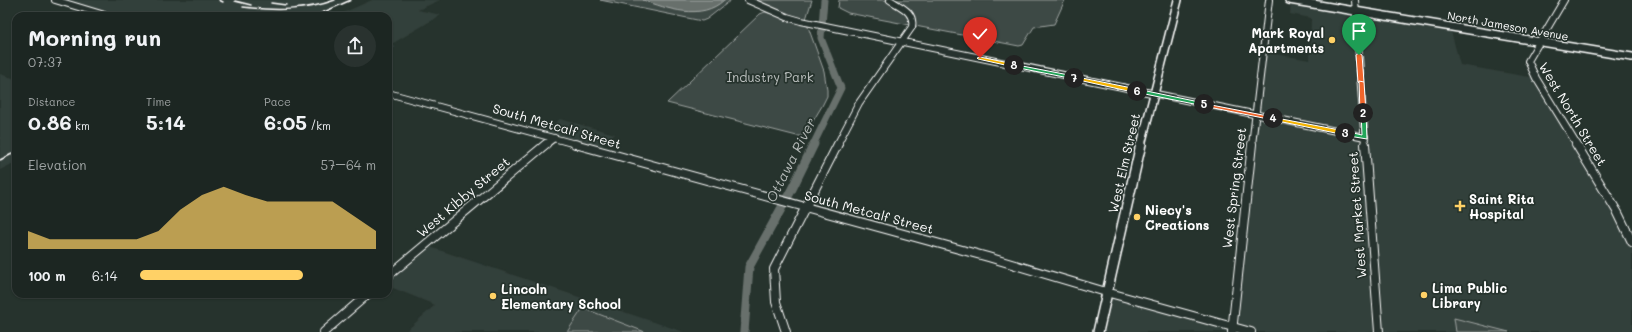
<!DOCTYPE html>
<html lang="en">
<head>
<meta charset="utf-8">
<style>
  :root { --surface:#1c2622; --page:#29322f; --text:#f1f3f6; --muted:#a0a5a5; --line:#3a4340; --accent:#ffd166 }
  body { margin:0; font-family:Mali,sans-serif; background:var(--page); color:var(--text); height:100vh; display:flex; flex-direction:column; font-size:15px; white-space:nowrap }
  * { box-sizing:border-box; margin:0 }
  p { font-size:13px; color:var(--muted) }
  .icon { flex:none; width:22px; height:22px; fill:none; stroke:currentColor; stroke-width:2; stroke-linecap:round; stroke-linejoin:round }
  .map { position:relative; flex:1; overflow:hidden }
  .sheet { position:absolute; left:12px; top:12px; width:380px; height:286px; display:flex; flex-direction:column; background:var(--surface); border-radius:12px; box-shadow:0 1px 3px #0004,0 0 0 1px var(--line) }
  .sheet>* { flex:none }
  .pin { position:absolute; display:grid; place-items:center; width:34px; height:34px; color:#fff; margin:-41px -17px; border-radius:50% 50% 50% 0; rotate:-45deg; box-shadow:0 0 4px #0007 }
  .pin .icon { rotate:45deg }
  .km { position:absolute; width:20px; height:20px; margin:-10px; border-radius:50%; background:#222; color:#fff; font-size:11px; line-height:20px; text-align:center }
  .round { display:grid; place-items:center; flex:none; width:42px; height:42px; border-radius:21px; background:var(--page) }
  .headline { display:flex; align-items:center; justify-content:space-between; height:68px; padding:0 16px }
  h1 { font-size:22px; font-weight:700; line-height:30px }
  .figures { display:grid; grid-template-columns:repeat(3,1fr); gap:6px; height:68px; padding:4px 16px }
  .figures div { display:grid; align-content:center }
  .figures b { font-size:20px; font-weight:700 }
  .figures small { font-size:11px; font-weight:400 }
  .figures p { font-size:11px }
  .chart { height:112px; padding:8px 16px }
  .chart p { display:flex; justify-content:space-between }
  .chart svg { width:100%; height:72px; margin-top:4px; fill:var(--accent); opacity:.7 }
  ul { padding:0 16px; list-style:none; font-size:13px }
  li { display:grid; grid-template-columns:64px 48px 1fr; align-items:center; height:30px }
  li i { height:10px; border-radius:5px; background:var(--accent) }
  .map>svg:first-child { display:block }
</style>
</head>
<body>
<div class="map">
<svg width="1632" height="332" viewBox="0 0 1632 332">
  <rect width="100%" height="100%" fill="#26332d"/>
  <filter id="ink" filterUnits="userSpaceOnUse"><feTurbulence type="fractalNoise" baseFrequency=".025" numOctaves="2"/><feDisplacementMap in="SourceGraphic" scale="8" xChannelSelector="R" yChannelSelector="G"/><feConvolveMatrix kernelMatrix="1 2 1 2 8 2 1 2 1" color-interpolation-filters="sRGB"/></filter>
  <g filter="url(#ink)">
    <!-- built -->
    <g fill="#333f3a">
      <polygon points="64,0 350,0 314,16 122,16"/>
      <polygon points="372,0 440,0 418,10 441,15 390,45 396,47 388,51 388,16 336,16"/>
      <polygon points="1291,0 1450,27 1460,65 1536,78 1632,241 1632,332 1098,332 1106,292 1232,327 1263,52 1310,60 1311,18 1290,14"/>
      <polygon points="0,74 16,79 16,162 0,170"/>
      <polygon points="560,119 615,134 599,148 543,132"/>
      <polygon points="430,247 684,332 405,332 435,305 388,286 388,282"/>
    </g>
    <!-- green -->
    <g fill="#3e4944" stroke="#9ea4a2">
      <polygon points="600,0 731,0 707,19 702,21"/>
      <polygon points="753,0 812,0 806,19 787,15"/>
      <polygon points="839,0 1065,0 1054,24 1034,27 1023,45 1019,46 848,13 838,8"/>
      <polygon points="765,12 807,24 824,71 827,90 827,96 822,106 804,136 797,136 667,103 760,14"/>
      <polygon points="583,308 645,332 567,332"/>
      <polygon points="1454,318 1509,332 1456,332"/>
    </g>
    <!-- water -->
    <path fill="#67706c" stroke="#a4a9a7" d="M643,0H724C702,21 667,9 643,0Z"/>
    <g fill="none" stroke-linecap="round" stroke-linejoin="round">
      <!-- river-far1 -->
      <polyline stroke="#67706c" stroke-width="7" points="813,145 841,88 821,38 824,0"/>
      <!-- river -->
      <polyline stroke="#67706c" stroke-width="9" points="744,332 749,267 792,189 814,144"/>
      <!-- secondary-far1 casing -->
      <g stroke="#fff" stroke-width="8">
        <g id="secondary-far1">
          <polyline points="55,0 108,16"/>
          <polyline points="748,0 787,17 801,21 1365,137"/>
          <polyline points="1355,0 1365,145"/>
          <polyline points="1564,0 1528,61 1536,78 1577,145"/>
          <polyline points="388,93 579,145"/>
          <polyline points="545,145 554,138"/>
          <path d="M837,145L859,103L912,27C915,12 901,7 890,0"/>
          <polyline points="1252,145 1269,0"/>
        </g>
      </g>
      <!-- secondary casing -->
      <g stroke="#fff" stroke-width="10">
        <g id="secondary">
          <polyline points="575,144 988,257 1106,292 1251,332"/>
          <polyline points="1365,144 1379,332"/>
          <polyline points="1576,144 1618,213 1632,242"/>
          <polyline points="388,276 546,144"/>
          <polyline points="324,332 368,294"/>
          <polyline points="786,332 776,302 774,269 838,144"/>
          <polyline points="1232,332 1252,144"/>
        </g>
      </g>
      <!-- primary-far1 casing -->
      <g stroke="#fff" stroke-width="10">
        <g id="primary-far1">
          <polyline points="1289,0 1632,57"/>
          <polyline points="1141,145 1178,0"/>
        </g>
      </g>
      <!-- primary casing -->
      <g stroke="#fff" stroke-width="12">
        <polyline id="primary" points="1098,332 1141,144"/>
      </g>
      <!-- secondary-far1 -->
      <use href="#secondary-far1" stroke="#26332d" stroke-width="6"/>
      <!-- secondary -->
      <use href="#secondary" stroke="#26332d" stroke-width="8"/>
      <!-- primary-far1 -->
      <use href="#primary-far1" stroke="#26332d" stroke-width="7"/>
      <!-- primary -->
      <use href="#primary" stroke="#26332d" stroke-width="9"/>
      <!-- rail -->
      <g stroke="#fff" stroke-width="1.5">
        <polyline points="219,0 223,2"/>
        <polyline points="235,1 251,5"/>
        <polyline points="271,3 286,5"/>
        <path d="M243,7C275,11 305,11 335,0"/>
        <polyline points="315,16 351,0"/>
        <polyline points="0,160 16,152"/>
      </g>
    </g>
  </g>
  <!-- split-1 -->
  <polygon fill="#f0652b" stroke="#fff" points="1359,53 1362,55 1364,82 1361,84 1358,82 1356,55"/>
  <!-- split-2 -->
  <polygon fill="#f0652b" stroke="#fff" points="1359,81 1364,82 1366,113 1363,114 1360,113"/>
  <!-- split-3 -->
  <polygon fill="#22a559" stroke="#fff" points="1361,111 1366,113 1367,139 1343,135 1343,132 1345,131 1362,135"/>
  <!-- split-4 -->
  <polygon fill="#f5b400" stroke="#fff" points="1271,117 1345,131 1349,133 1345,135 1273,120 1270,118"/>
  <!-- split-5 -->
  <polygon fill="#f0652b" stroke="#fff" points="1201,103 1273,117 1276,118 1273,120 1204,106 1201,106"/>
  <!-- split-6 -->
  <polygon fill="#22a559" stroke="#fff" points="1137,89 1204,103 1206,104 1204,106 1135,92 1135,90"/>
  <!-- split-7 -->
  <polygon fill="#f5b400" stroke="#fff" points="1072,76 1137,89 1140,91 1137,93 1074,79 1072,79"/>
  <!-- split-8 -->
  <polygon fill="#22a559" stroke="#fff" points="1012,64 1074,76 1077,78 1074,79 1014,67 1012,66"/>
  <!-- split-9 -->
  <polygon fill="#f5b400" stroke="#fff" points="980,57 1014,64 1017,65 1014,67 978,59 977,58"/>
  <!-- markers -->
  <g fill="#ffd166" stroke="#26332d" stroke-width="1.5">
    <circle cx="1332" cy="40" r="4"/>
    <path d="M1458 200h4v4h4v4h-4v4h-4v-4h-4v-4h4z"/>
    <circle cx="1137" cy="217" r="4"/>
    <circle cx="1424" cy="295" r="4"/>
    <circle cx="493" cy="296" r="4"/>
  </g>
  <g text-anchor="middle" stroke-width="3.5" stroke-linejoin="round" paint-order="stroke">
    <!-- far-street labels -->
    <g font-size="11" fill="#fff" stroke="#26332d">
      <text transform="translate(1508 26) rotate(10)" y="4">North Jameson Avenue</text>
    </g>
    <!-- poi labels -->
    <g font-size="13" font-weight="bold" fill="#fff" stroke="#26332d" text-anchor="start">
      <text x="1324" y="38" text-anchor="end">Mark Royal<tspan x="1324" dy="15">Apartments</tspan></text>
      <text x="1469" y="204">Saint Rita<tspan x="1469" dy="15">Hospital</tspan></text>
      <text x="1145" y="215">Niecy's<tspan x="1145" dy="15">Creations</tspan></text>
      <text x="1432" y="293">Lima Public<tspan x="1432" dy="15">Library</tspan></text>
      <text x="501" y="294">Lincoln<tspan x="501" dy="15">Elementary School</tspan></text>
    </g>
    <!-- park labels -->
    <g font-size="13" fill="#bbbfbe" stroke="#26332d">
      <text x="770" y="82">Industry Park</text>
    </g>
    <!-- street labels -->
    <g font-size="13" fill="#fff" stroke="#26332d">
      <text transform="translate(1573 114) rotate(59)" y="5">West North Street</text>
      <text transform="translate(557 126) rotate(16)" y="5">South Metcalf Street</text>
      <text transform="translate(1124 163) rotate(-77)" y="5">West Elm Street</text>
      <text transform="translate(1234 188) rotate(-83)" y="5">West Spring Street</text>
      <text transform="translate(463 197) rotate(-40)" y="5">West Kibby Street</text>
      <text transform="translate(869 212) rotate(15)" y="5">South Metcalf Street</text>
      <text transform="translate(1357 215) rotate(-94)" y="5">West Market Street</text>
    </g>
    <!-- water labels -->
    <g font-size="14" font-style="italic" fill="#b3b8b6" stroke="#26332d">
      <text transform="translate(791 160) rotate(-63)" y="5">Ottawa River</text>
    </g>
  </g>
</svg>
<div class="pin" style="left:1359px;top:55px;background:#1e9e55"><svg class="icon" aria-label="arrive" viewBox="0 0 24 24"><path d="M6 21V4h12l-3 4 3 4H6"/></svg></div>
<div class="pin" style="left:980px;top:58px;background:#d93025"><svg class="icon" aria-label="check" viewBox="0 0 24 24"><path d="M5 12l5 5 9-10"/></svg></div>
<b class="km" style="left:1363px;top:113px">2</b>
<b class="km" style="left:1345px;top:133px">3</b>
<b class="km" style="left:1273px;top:118px">4</b>
<b class="km" style="left:1204px;top:104px">5</b>
<b class="km" style="left:1137px;top:91px">6</b>
<b class="km" style="left:1074px;top:78px">7</b>
<b class="km" style="left:1014px;top:65px">8</b>
<section class="sheet">
<div class="headline"><div><h1>Morning run</h1><p>07:37</p></div><a class="round"><svg class="icon" aria-label="share" viewBox="0 0 24 24"><path d="M12 15V3M7 8l5-5 5 5M5 13v7h14v-7"/></svg></a></div>
<div class="figures">
<div><p>Distance</p><b>0.86<small> km</small></b></div>
<div><p>Time</p><b>5:14</b></div>
<div><p>Pace</p><b>6:05<small> /km</small></b></div>
</div>
<div class="chart"><p><span>Elevation</span>57–64 m</p>
<svg viewBox="0 0 160 44" preserveAspectRatio="none"><path d="M0 44V33L10 38L20 38L30 38L40 38L50 38L60 33L70 20L80 11L90 6L100 11L110 15L120 15L130 15L140 15L150 24L160 33V44z"/></svg>
</div>
<ul>
<li><b>100 m</b>6:14<i style="width:69%"></i></li>
</ul>
</section>
</div>
</body>
</html>
